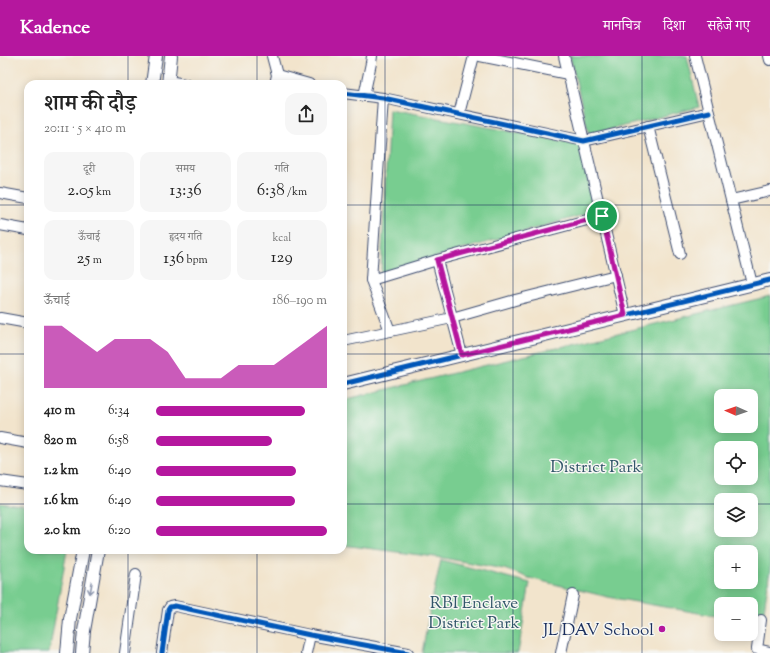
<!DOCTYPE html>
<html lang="hi">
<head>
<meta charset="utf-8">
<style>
  :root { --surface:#fff; --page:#f6f6f6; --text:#222; --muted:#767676; --accent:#b5179e }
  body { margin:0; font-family:"Sorts Mill Goudy","Noto Serif Devanagari",serif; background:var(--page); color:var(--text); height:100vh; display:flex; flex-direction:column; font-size:15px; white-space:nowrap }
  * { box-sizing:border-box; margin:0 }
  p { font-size:13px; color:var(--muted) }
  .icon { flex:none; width:22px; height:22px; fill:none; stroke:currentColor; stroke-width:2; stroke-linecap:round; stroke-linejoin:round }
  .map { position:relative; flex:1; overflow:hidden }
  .sheet { position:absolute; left:24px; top:24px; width:323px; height:474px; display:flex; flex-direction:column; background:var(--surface); border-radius:12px; box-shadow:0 2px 10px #0003 }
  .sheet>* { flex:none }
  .needle { width:26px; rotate:272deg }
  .fabs { position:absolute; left:714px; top:333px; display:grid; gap:8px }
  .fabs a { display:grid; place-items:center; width:44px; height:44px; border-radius:8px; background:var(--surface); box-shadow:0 2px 10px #0003; font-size:20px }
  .pin { position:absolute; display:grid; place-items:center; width:34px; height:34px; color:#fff; margin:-17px; border:2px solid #fff; border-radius:50%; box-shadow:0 1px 4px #0007 }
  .round { display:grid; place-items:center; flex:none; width:42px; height:42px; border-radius:12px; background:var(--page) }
  .head { display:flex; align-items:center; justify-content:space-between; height:68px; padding:0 20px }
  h1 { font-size:22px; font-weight:600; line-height:30px }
  .figures { display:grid; grid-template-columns:repeat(3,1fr); gap:6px; height:68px; padding:4px 20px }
  .figures div { display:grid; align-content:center; border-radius:10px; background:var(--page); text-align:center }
  .figures b { font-size:17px; font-weight:600 }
  .figures small { font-size:11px; font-weight:400 }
  .figures p { font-size:11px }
  .chart { height:112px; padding:8px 20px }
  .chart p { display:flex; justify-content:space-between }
  .chart svg { width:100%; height:72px; margin-top:4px; fill:var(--accent); opacity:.7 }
  ul { padding:0 20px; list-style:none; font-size:13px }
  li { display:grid; grid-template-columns:64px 48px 1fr; align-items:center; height:30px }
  li i { height:10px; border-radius:5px; background:var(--accent) }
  header { display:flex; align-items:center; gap:24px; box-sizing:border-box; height:56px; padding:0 20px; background:var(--accent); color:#fff }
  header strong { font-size:19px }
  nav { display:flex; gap:22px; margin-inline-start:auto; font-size:14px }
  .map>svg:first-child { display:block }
</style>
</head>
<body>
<header>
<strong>Kadence</strong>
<nav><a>मानचित्र</a><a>दिशा</a><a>सहेजे गए</a></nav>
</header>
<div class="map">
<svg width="770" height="597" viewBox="0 0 770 597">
  <rect width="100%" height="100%" fill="#f6f6f2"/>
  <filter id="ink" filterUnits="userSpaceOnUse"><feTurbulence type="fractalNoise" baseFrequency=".025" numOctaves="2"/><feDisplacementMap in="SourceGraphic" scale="8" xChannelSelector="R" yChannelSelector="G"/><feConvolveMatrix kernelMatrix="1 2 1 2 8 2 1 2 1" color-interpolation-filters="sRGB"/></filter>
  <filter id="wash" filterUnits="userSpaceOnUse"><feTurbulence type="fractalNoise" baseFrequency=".012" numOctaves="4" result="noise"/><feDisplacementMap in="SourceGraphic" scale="16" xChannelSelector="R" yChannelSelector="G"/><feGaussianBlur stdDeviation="0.9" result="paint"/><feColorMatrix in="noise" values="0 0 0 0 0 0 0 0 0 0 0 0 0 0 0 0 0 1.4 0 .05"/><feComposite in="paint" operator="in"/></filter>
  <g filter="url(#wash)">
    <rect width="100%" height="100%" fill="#f2e4cc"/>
    <!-- green -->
    <g fill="#78cd90" stroke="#4a7e77" fill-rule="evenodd">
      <polygon points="570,0 687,0 699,51 589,79"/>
      <polygon points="389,53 579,88 596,155 381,217"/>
      <path d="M770,240V513L762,568L751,566V548H721V561L608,541L529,522L504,513L443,502L343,489V344ZM721,340H751V370H721ZM721,392H751V422H721ZM721,444H751V474H721ZM721,496H751V526H721Z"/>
      <polygon points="0,447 28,451 28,494 67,494 49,597 0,597"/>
      <polygon points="441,504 530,527 518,597 422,597 432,544"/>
    </g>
  </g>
  <g filter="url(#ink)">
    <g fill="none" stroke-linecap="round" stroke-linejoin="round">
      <!-- minor casing -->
      <g stroke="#3b4a6e" stroke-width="12">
        <g id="minor">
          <polyline points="272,0 277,19 275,28"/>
          <polyline points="480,0 568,18"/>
          <polyline points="564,0 625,259"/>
          <polyline points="695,0 752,228"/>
          <polyline points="769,0 770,4"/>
          <polyline points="277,19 309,28"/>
          <polyline points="168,25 185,28"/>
          <polyline points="343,37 383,42 584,85 709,56"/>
          <polyline points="364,40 371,7 372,0"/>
          <polyline points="383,42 371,224 390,275"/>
          <polyline points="459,58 474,0"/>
          <polyline points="648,70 680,198"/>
          <polyline points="0,137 28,142"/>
          <polyline points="731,144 770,135"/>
          <polyline points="0,169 28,174"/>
          <polyline points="437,204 462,299"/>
          <polyline points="371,224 437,204 602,160"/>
          <polyline points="0,262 28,267"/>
          <polyline points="343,285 452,262 515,244 616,219"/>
          <polyline points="0,382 28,387"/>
          <polyline points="0,425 28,429"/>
          <polyline points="761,564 757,593 770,596"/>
          <polyline points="125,597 136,518"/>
          <polyline points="162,597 168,554 170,551 175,550 310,579 408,597"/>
          <polyline points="306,597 310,579"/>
          <polyline points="561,597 573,539"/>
        </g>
      </g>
      <!-- tertiary casing -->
      <g stroke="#3b4a6e" stroke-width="14">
        <g id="tertiary">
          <polyline points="152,28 156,0"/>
          <polyline points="168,28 171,0"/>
          <polyline points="343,328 770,224"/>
          <polyline points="67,597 70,563 83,494"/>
          <polyline points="82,597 84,575 98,494"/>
        </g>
      </g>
      <!-- minor -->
      <use href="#minor" stroke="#fff" stroke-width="10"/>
      <!-- tertiary -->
      <use href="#tertiary" stroke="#fff" stroke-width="12"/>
      <!-- cycleway casing -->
      <g stroke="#f6f6f2" stroke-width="8">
        <g id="cycleway">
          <polyline points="343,37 383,42 584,85 709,56"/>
          <polyline points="343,328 770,224"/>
          <polyline points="162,597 168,554 170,551 175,550 310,579 408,597"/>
        </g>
      </g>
      <!-- cycleway -->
      <use href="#cycleway" stroke="#0057b8" stroke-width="5"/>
    </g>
    <!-- one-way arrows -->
    <defs><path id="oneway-shaft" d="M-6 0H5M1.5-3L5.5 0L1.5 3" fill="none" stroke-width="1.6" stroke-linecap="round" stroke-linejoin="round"/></defs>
    <use stroke="#8d97ae" href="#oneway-shaft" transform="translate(91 532) rotate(100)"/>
  </g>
  <g fill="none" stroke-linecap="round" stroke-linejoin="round" filter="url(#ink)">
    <!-- route casing -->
    <g stroke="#fff" stroke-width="8">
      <polygon id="route" points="602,160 625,259 462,299 437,204"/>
    </g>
    <!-- route -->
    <use href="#route" stroke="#b5179e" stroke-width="5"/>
  </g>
  <!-- grid -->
  <path fill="none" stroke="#1b2f5e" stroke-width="1" stroke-opacity="0.55" d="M128,0V28M257,0V28M385,0V597M513,0V597M642,0V597M0,149H28M343,149H770M0,298H28M343,298H770M0,448H28M343,448H721M751,448H770M128,494V597M257,494V597"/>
  <!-- markers -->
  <circle fill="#b5179e" stroke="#f6f6f2" stroke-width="1.5" cx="662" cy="573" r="4"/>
  <g text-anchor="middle" stroke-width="3" stroke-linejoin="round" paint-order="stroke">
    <!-- park labels -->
    <g font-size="17" fill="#32566a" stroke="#f6f6f2">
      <text x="596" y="416">District Park</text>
      <text x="474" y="552">RBI Enclave<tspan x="474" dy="20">District Park</tspan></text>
    </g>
    <!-- poi labels -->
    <g font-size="17" fill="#1b2f5e" stroke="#f6f6f2" text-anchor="end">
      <text x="654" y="579">JL DAV School</text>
    </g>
  </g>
</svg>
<div class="fabs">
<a><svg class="needle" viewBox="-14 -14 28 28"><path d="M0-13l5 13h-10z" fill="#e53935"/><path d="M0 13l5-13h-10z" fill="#767676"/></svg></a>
<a><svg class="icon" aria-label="locate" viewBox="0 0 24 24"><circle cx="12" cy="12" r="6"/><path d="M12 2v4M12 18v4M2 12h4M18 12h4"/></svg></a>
<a><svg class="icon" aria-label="layers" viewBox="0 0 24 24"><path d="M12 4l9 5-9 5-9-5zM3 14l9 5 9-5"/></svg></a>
<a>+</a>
<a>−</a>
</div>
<div class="pin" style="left:602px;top:160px;background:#1e9e55"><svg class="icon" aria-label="arrive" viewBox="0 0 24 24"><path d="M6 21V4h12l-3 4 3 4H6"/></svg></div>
<section class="sheet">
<div class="head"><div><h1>शाम की दौड़</h1><p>20:11 · 5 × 410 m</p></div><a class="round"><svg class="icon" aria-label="share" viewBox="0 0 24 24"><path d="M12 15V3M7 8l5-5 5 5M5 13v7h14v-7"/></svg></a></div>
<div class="figures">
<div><p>दूरी</p><b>2.05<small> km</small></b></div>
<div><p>समय</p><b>13:36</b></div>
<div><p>गति</p><b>6:38<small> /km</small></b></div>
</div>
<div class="figures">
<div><p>ऊँचाई</p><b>25<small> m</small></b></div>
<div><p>हृदय गति</p><b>136<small> bpm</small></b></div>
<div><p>kcal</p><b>129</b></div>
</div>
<div class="chart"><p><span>ऊँचाई</span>186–190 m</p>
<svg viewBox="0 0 160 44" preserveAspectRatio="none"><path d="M0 44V6L10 6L20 14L30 22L40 14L50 14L60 14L70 22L80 38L90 38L100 38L110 30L120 30L130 30L140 22L150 14L160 6V44z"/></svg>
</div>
<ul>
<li><b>410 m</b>6:34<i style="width:87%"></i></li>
<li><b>820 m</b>6:58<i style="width:68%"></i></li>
<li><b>1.2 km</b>6:40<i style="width:82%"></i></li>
<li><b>1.6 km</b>6:40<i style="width:81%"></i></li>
<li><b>2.0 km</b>6:20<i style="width:100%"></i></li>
</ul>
</section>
</div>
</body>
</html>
